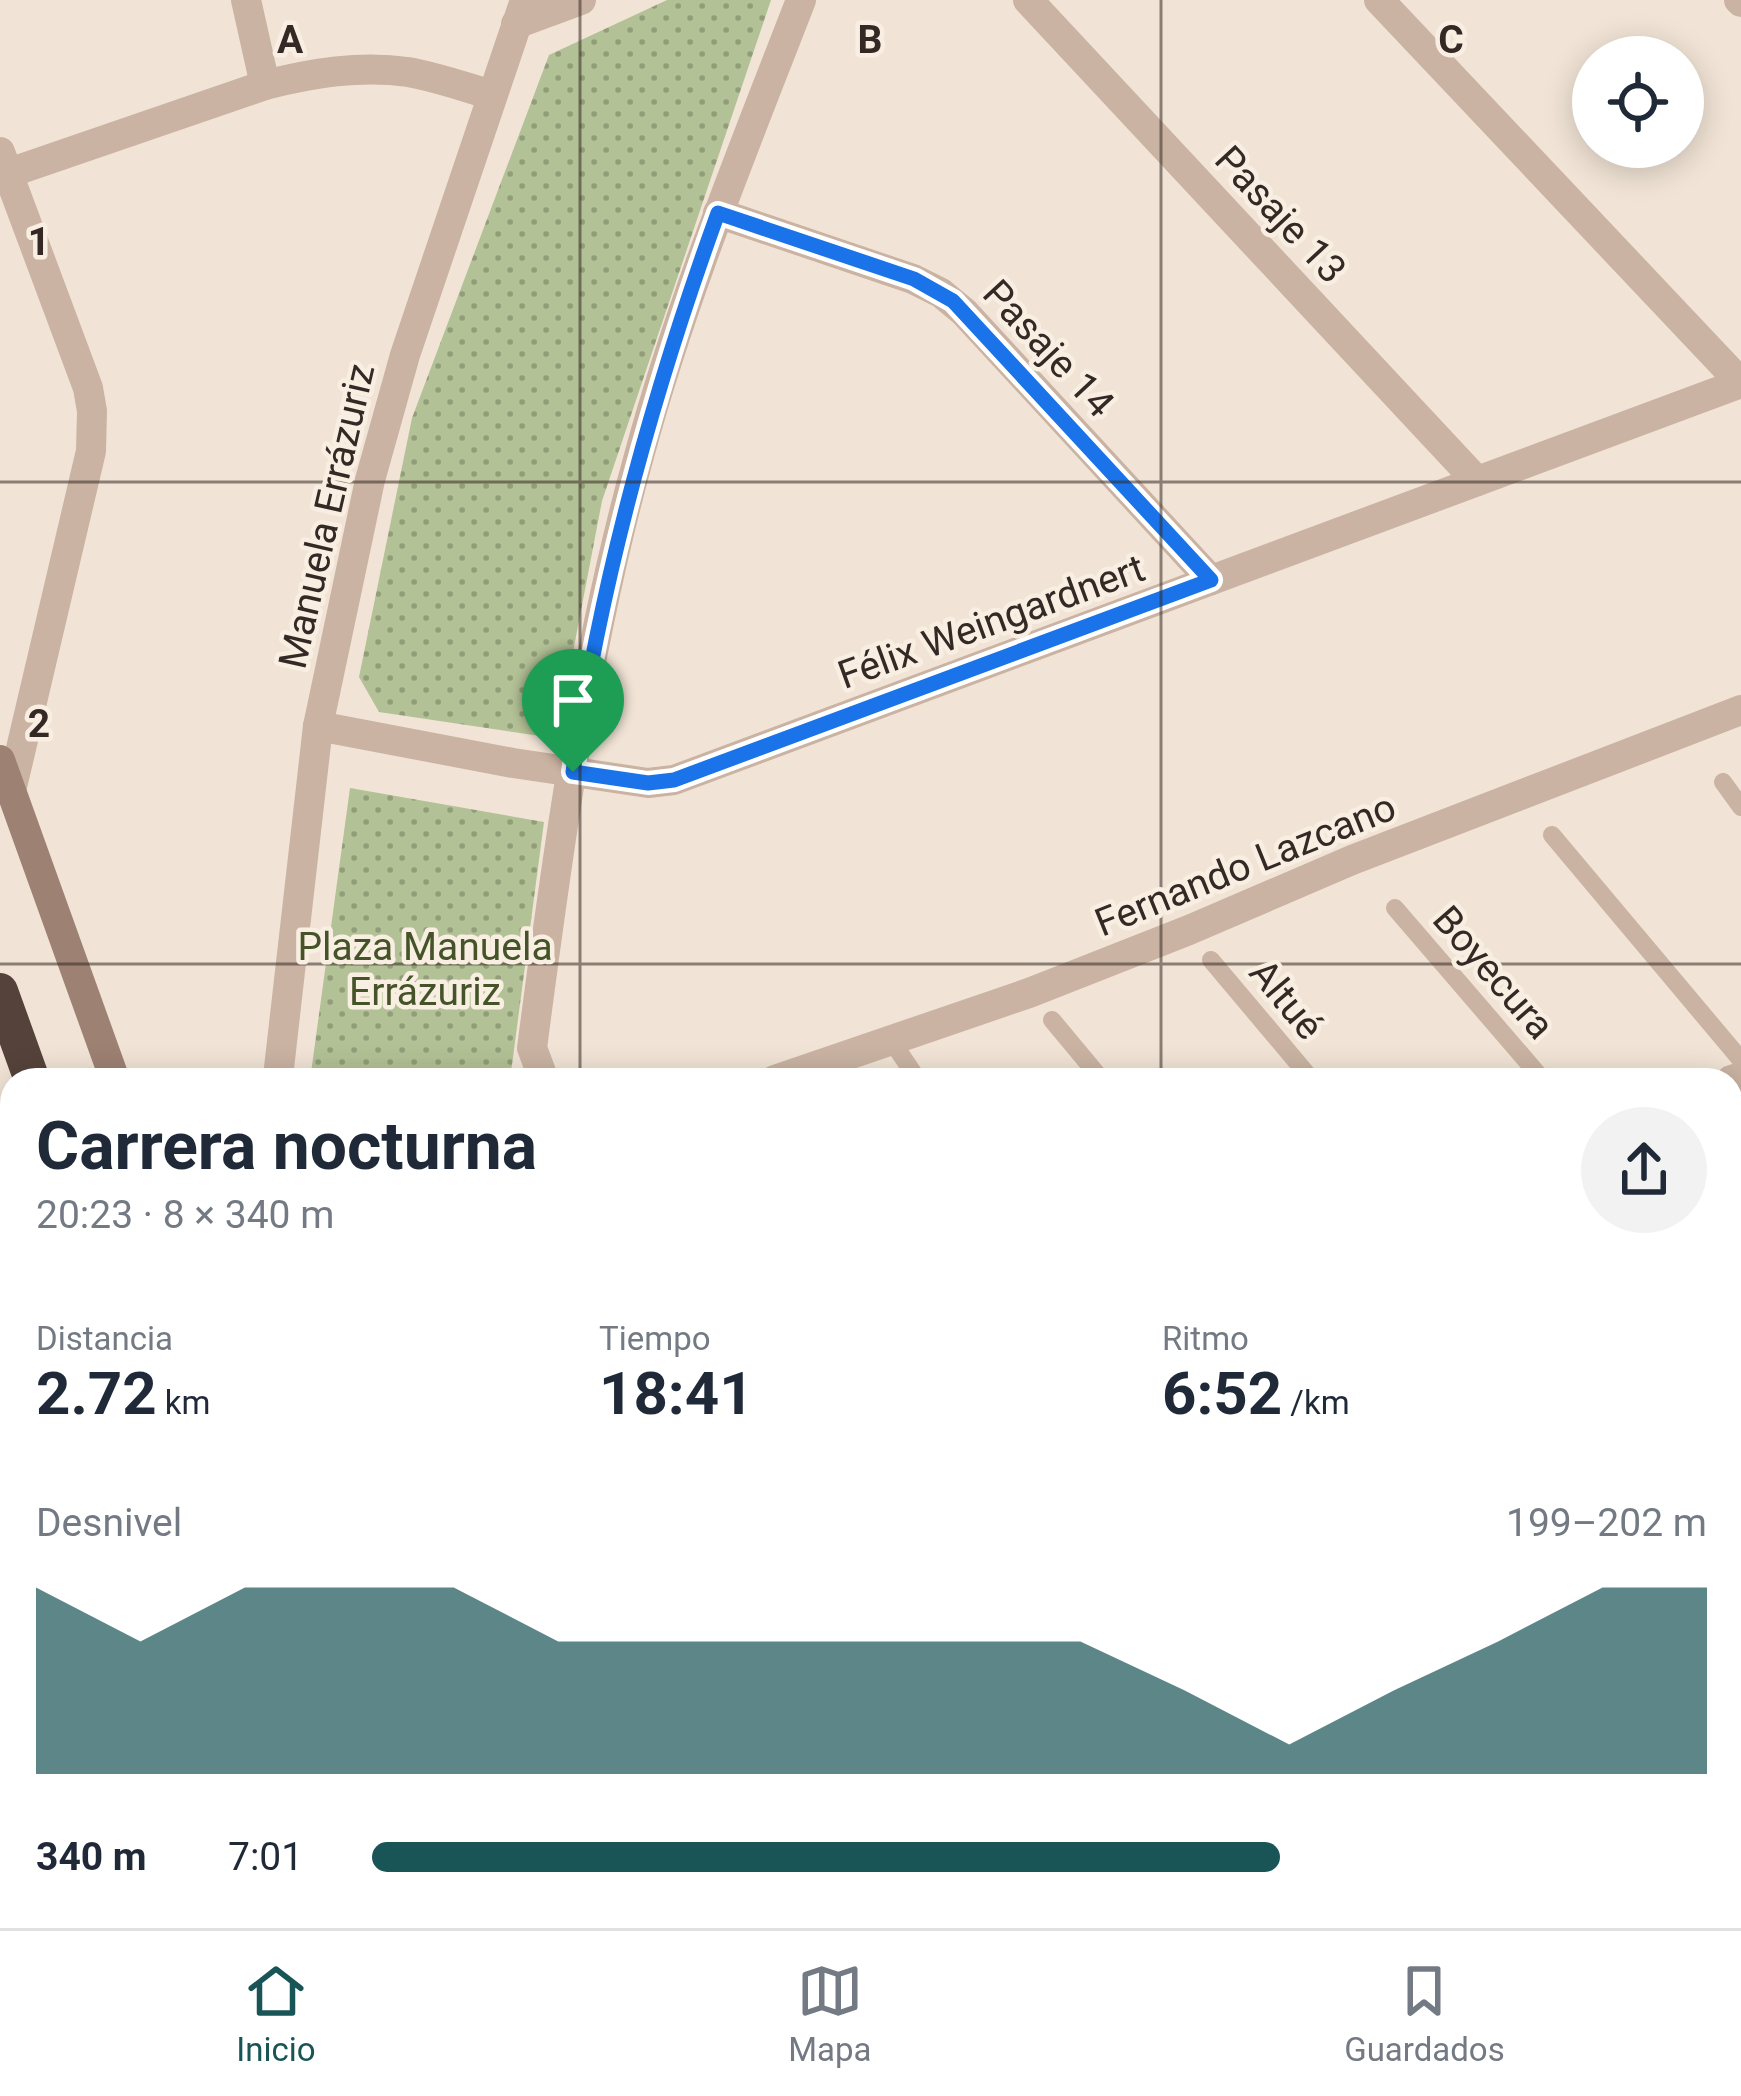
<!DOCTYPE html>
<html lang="es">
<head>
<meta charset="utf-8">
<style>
  :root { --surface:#fff; --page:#f2f2f3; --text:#1f2937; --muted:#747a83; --line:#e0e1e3; --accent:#195456 }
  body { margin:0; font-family:Roboto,sans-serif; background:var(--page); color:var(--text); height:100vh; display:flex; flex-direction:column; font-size:45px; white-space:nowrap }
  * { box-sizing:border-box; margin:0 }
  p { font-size:39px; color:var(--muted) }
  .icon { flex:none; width:66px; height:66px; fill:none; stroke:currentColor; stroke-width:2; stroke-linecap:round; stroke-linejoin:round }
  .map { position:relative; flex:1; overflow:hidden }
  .drawer { position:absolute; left:0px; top:1068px; width:1743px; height:861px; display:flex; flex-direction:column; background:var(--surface); border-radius:36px 36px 0 0; box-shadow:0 6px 30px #0003 }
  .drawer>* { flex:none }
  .buttons { position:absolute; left:1572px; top:36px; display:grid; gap:24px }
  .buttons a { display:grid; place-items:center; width:132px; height:132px; border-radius:50%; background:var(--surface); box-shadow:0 6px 30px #0003; font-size:60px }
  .pin { position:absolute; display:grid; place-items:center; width:102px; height:102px; color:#fff; margin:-123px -51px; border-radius:50% 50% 50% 0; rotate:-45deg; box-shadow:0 0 12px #0007 }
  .pin .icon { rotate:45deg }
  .round { display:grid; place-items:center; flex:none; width:126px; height:126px; border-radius:63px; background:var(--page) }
  .headline { display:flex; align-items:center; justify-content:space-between; height:204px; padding:0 36px }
  h1 { font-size:66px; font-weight:700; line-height:90px }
  .metrics { display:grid; grid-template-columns:repeat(3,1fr); gap:18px; height:204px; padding:12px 36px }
  .metrics div { display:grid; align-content:center }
  .metrics b { font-size:60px; font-weight:700 }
  .metrics small { font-size:33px; font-weight:400 }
  .metrics p { font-size:33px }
  .chart { height:336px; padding:24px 36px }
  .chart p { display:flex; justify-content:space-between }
  .chart svg { width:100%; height:216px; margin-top:12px; fill:var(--accent); opacity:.7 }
  ul { padding:0 36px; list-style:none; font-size:39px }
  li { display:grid; grid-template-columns:192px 144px 1fr; align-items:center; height:90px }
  li i { height:30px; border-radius:15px; background:var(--accent) }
  .menu { display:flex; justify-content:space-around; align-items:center; height:168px; border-top:3px solid var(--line); background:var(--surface); font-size:33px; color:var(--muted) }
  .menu a { display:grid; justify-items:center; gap:6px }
  .menu .active { color:var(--accent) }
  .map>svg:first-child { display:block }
</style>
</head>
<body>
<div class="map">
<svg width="1741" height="1928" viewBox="0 0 1741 1928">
  <defs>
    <pattern id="park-dots" width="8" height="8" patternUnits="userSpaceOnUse" patternTransform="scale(3)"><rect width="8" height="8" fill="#b3c196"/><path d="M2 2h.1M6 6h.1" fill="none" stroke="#929d7a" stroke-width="1.8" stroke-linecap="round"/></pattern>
  </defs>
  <rect width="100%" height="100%" fill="#f1e4d6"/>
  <!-- grass -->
  <g fill="#b3c196">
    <polygon points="1731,1740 1741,1752 1741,1893 1731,1901"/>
    <polygon points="833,1917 1077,1917 1063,1928 842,1928"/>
  </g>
  <!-- park -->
  <g fill="url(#park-dots)">
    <polygon points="667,0 771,0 602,501 559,725 540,736 379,712 359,677 412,418 549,55"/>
    <polygon points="350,788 544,822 510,1080 377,1080 373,1071 344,1080 310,1080"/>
    <polygon points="1741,1123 1741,1201 1731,1205 1731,1125"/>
  </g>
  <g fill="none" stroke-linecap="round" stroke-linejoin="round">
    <!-- service -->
    <g stroke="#cab3a2" stroke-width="18">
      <polyline points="1723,782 1741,807"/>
      <polyline points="1552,835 1741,1060"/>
      <polyline points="1395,908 1543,1080"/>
      <polyline points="1211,960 1312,1080"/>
      <polyline points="1052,1020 1102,1080"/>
      <polyline points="891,1040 918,1080"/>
    </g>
    <!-- minor -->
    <g stroke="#cab3a2" stroke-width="30">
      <polyline points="246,0 265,85"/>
      <polyline points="1028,0 1477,481"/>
      <polyline points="1379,0 1741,383"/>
      <polyline points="1739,0 1741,2"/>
      <polyline points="516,24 581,0"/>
      <polyline points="0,152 88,388 92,411 91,451 11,791"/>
      <path d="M0,176L265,85C312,73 360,65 408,72C437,77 464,87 492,95"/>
      <polyline points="718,213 913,279 941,293 964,312 1211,580"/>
      <polyline points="318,726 513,763 648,783 674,780 1741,383"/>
      <polyline points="279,1068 318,726 370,480 405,355 525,0"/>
      <path d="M544,1080L532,1048C558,849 585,650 639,456C681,300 743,150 801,0"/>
      <polyline points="775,1080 1029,993 1189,930 1352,860 1741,710"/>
      <polyline points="1731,1080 1741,1077"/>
      <polyline points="1731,1439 1741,1431"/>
      <polyline points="739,1917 745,1928"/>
      <polyline points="1157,1917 1166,1928"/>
      <polyline points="1333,1917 1342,1928"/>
      <polyline points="1595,1917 1603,1928"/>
      <polyline points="1100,1928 1114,1917"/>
    </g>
    <!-- secondary -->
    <g stroke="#9d8173" stroke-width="30">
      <polyline points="0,760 115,1080"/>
      <polyline points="0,1527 12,1561"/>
      <polyline points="137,1917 141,1928"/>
      <polyline points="405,1917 409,1928"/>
    </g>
    <!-- motorway -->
    <g stroke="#55433b" stroke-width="36">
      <polyline points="0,991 32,1080"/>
      <polyline points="0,1281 12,1315"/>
      <polyline points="225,1917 229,1928"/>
      <polyline points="332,1917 335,1928"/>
    </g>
  </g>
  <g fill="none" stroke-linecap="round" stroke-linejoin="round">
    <!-- route casing -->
    <g stroke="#fff" stroke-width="24">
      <path id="route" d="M718,213L914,279L953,301L1211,580L674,780L648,783L573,772C601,580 652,395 718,213Z"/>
    </g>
    <!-- route -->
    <use href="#route" stroke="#1a73e8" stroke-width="15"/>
  </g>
  <!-- grid -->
  <path fill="none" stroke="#342925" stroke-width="3" stroke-opacity="0.55" d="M580,0V1080M1161,0V1080M0,482H1741M0,964H1741M0,1446H12M1731,1446H1741M580,1917V1928M1161,1917V1928"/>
  <g text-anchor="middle" stroke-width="9" stroke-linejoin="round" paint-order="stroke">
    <!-- street labels -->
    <g font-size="39" fill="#342925" stroke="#f9eee2">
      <text transform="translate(1281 214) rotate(47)" y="14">Pasaje 13</text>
      <text transform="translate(1049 348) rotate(47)" y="14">Pasaje 14</text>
      <text transform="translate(326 516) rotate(-77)" y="14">Manuela Errázuriz</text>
      <text transform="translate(991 621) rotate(-20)" y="14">Félix Weingardnert</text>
      <text transform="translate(1245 864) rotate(-22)" y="14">Fernando Lazcano</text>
      <text transform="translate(1494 972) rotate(49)" y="14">Boyecura</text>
      <text transform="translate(1287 999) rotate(50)" y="14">Altué</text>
    </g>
    <!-- park labels -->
    <g font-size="39" fill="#445328" stroke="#f9eee2">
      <text x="425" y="960">Plaza Manuela<tspan x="425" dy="45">Errázuriz</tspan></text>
    </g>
  </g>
  <g font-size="39" text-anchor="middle" font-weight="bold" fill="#342925" stroke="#f9eee2" stroke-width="9" stroke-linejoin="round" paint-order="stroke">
    <text x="290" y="53">A</text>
    <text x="870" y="53">B</text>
    <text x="1451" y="53">C</text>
    <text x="39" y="255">1</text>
    <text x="39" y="737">2</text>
  </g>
</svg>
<div class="buttons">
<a><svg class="icon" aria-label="locate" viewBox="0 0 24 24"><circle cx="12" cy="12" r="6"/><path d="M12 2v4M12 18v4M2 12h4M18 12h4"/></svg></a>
</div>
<div class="pin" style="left:573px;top:772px;background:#1e9e55"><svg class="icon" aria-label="arrive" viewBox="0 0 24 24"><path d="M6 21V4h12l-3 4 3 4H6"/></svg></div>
<section class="drawer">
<div class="headline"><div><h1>Carrera nocturna</h1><p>20:23 · 8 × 340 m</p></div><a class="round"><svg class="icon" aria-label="share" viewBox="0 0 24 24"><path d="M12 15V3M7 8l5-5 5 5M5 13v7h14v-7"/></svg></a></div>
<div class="metrics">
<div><p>Distancia</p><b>2.72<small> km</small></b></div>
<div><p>Tiempo</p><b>18:41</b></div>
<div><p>Ritmo</p><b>6:52<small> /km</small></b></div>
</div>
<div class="chart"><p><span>Desnivel</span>199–202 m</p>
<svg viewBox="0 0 160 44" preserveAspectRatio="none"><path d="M0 44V6L10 17L20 6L30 6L40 6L50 17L60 17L70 17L80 17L90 17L100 17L110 27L120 38L130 27L140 17L150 6L160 6V44z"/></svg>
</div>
<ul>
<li><b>340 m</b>7:01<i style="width:68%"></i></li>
</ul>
</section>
</div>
<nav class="menu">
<a class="active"><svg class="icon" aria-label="home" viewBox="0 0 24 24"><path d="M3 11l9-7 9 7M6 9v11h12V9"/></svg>Inicio</a>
<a><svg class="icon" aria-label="map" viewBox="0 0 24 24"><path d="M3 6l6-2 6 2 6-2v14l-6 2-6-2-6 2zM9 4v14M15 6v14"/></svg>Mapa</a>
<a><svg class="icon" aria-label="saved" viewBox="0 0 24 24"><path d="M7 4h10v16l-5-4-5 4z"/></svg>Guardados</a>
</nav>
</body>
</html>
